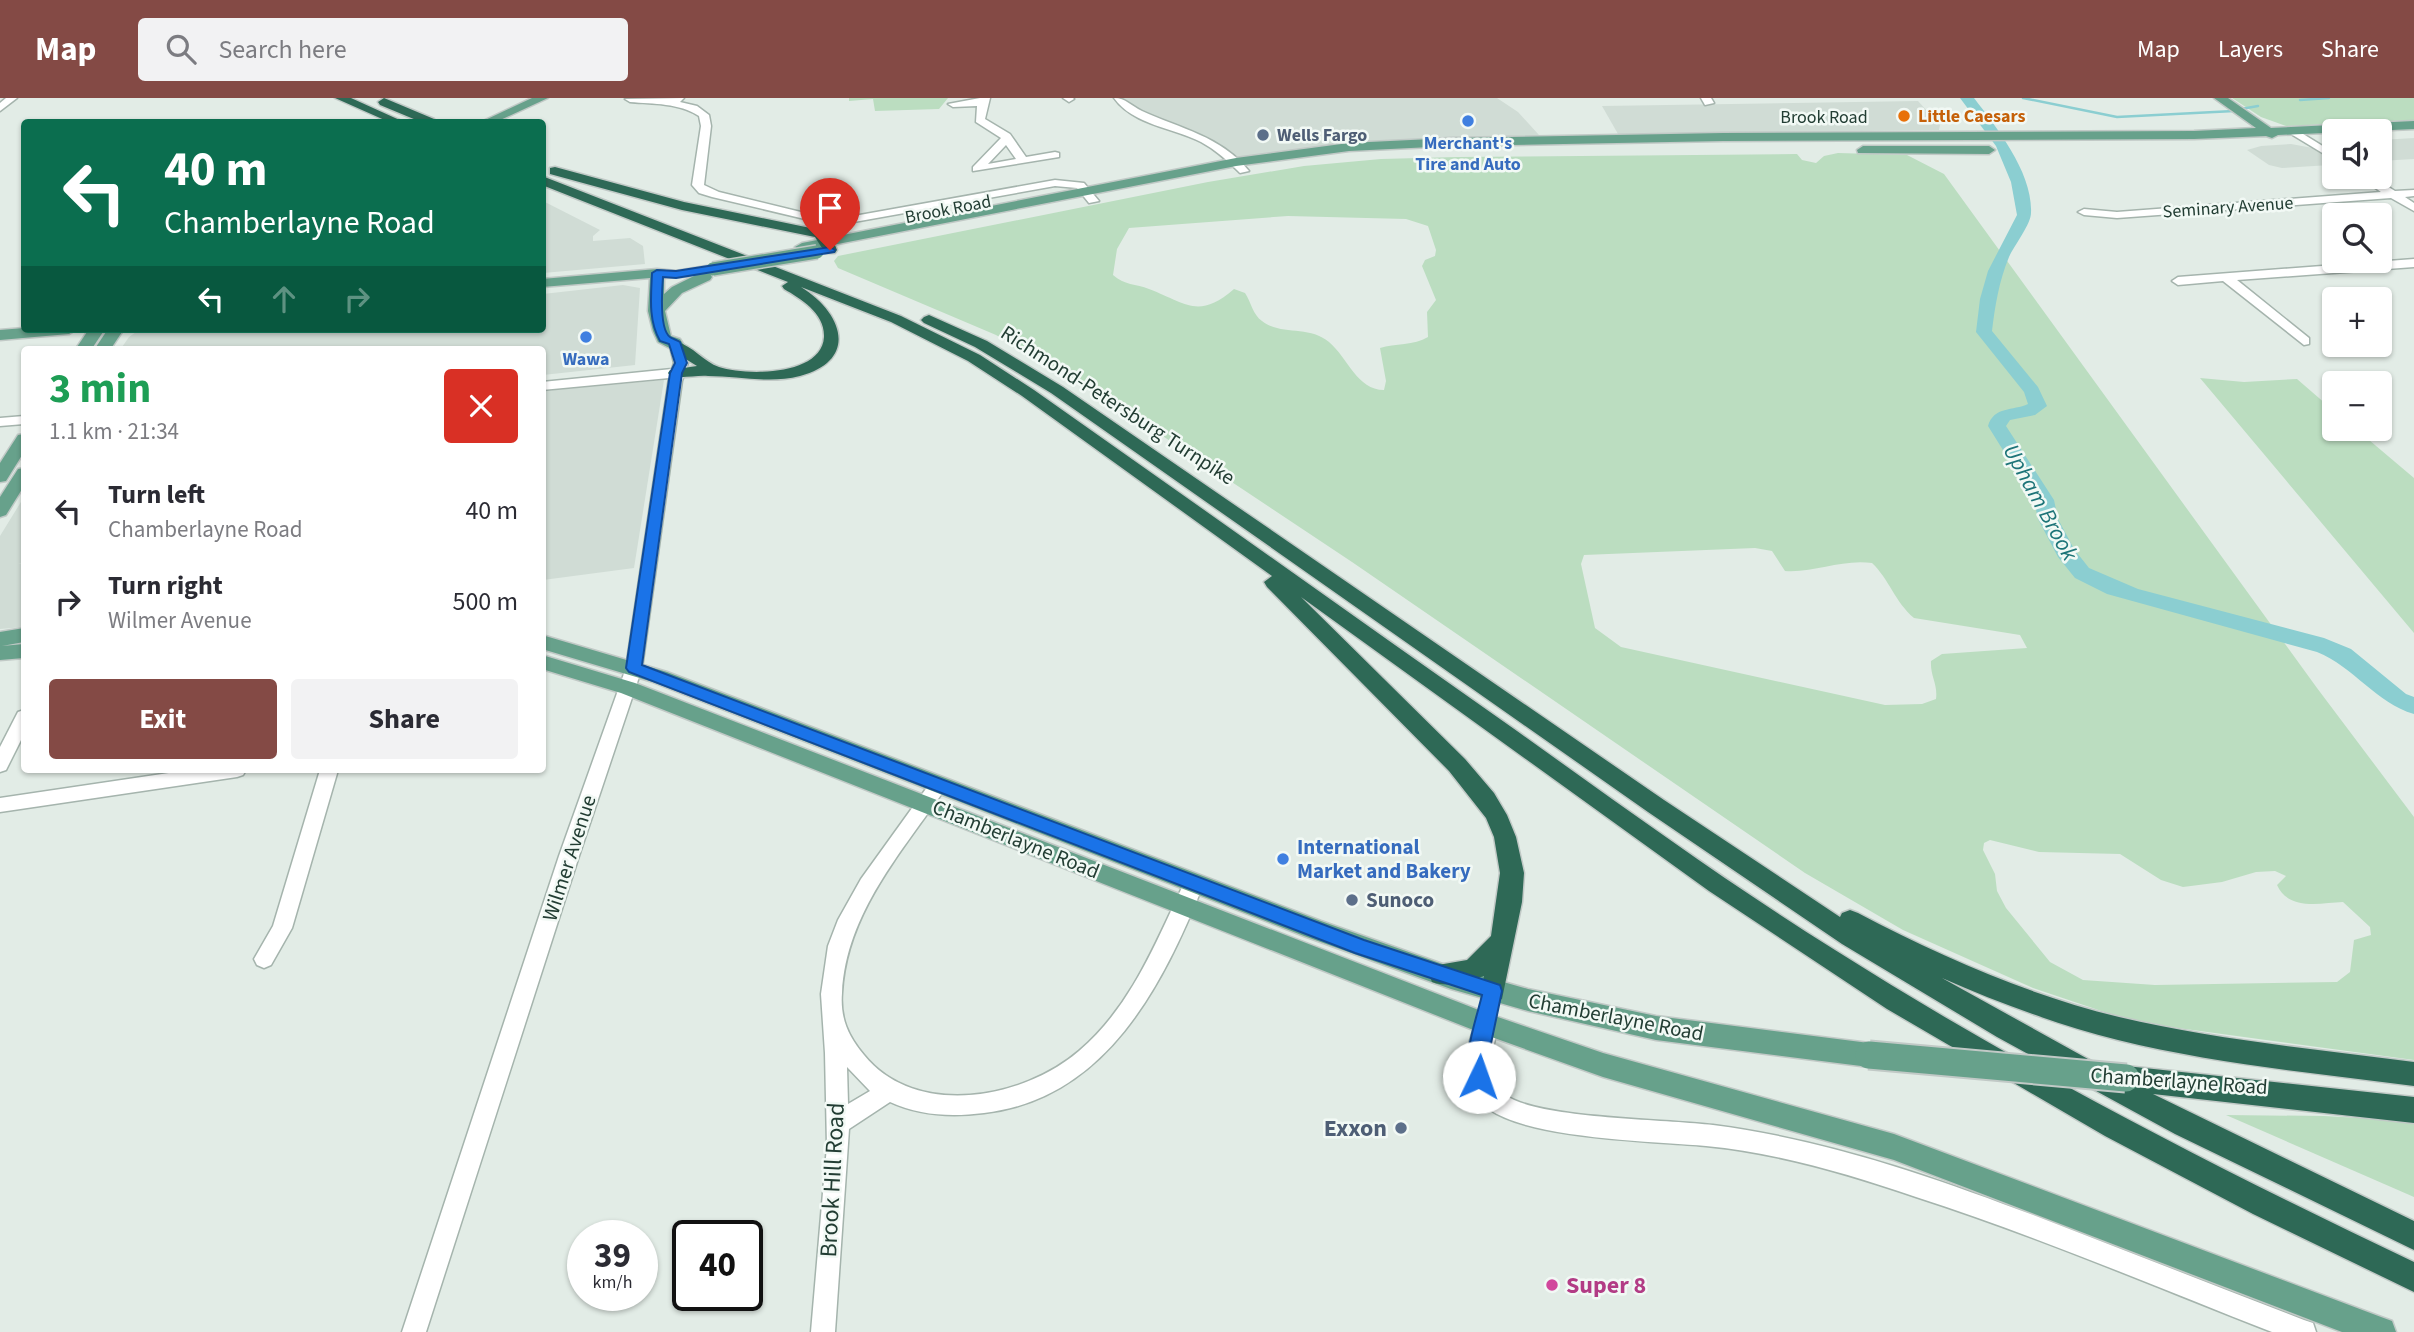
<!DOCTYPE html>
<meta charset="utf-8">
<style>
:root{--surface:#fff;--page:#f2f2f3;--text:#2b2b33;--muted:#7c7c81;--accent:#844a45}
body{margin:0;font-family:"Source Sans 3",sans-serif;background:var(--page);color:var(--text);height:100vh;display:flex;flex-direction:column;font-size:26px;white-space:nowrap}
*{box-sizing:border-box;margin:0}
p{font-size:23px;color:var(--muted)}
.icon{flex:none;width:38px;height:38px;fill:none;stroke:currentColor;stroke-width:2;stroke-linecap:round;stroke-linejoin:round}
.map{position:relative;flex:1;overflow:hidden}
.drawer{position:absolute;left:21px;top:248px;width:525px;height:427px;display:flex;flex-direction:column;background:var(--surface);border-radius:7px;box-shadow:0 2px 5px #0004}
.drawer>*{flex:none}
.guide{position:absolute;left:21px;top:21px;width:525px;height:214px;border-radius:7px;box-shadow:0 2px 5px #0004;background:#0b6e4f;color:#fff;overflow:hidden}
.tools{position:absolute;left:2322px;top:21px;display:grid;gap:14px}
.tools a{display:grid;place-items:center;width:70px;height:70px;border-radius:7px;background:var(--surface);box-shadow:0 2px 5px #0004;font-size:35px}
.speed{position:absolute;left:567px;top:1122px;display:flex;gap:14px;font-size:35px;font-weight:700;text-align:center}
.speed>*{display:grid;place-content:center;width:91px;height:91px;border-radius:50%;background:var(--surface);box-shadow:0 2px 5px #0004;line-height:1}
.speed small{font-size:18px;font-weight:400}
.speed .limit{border:4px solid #111;border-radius:10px;background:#fff;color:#111}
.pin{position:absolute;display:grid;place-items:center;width:60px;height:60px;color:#fff;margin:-72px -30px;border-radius:50% 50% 50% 0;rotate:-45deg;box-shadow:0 0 7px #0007}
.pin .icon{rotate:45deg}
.me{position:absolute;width:77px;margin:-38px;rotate:3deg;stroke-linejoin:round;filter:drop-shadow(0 0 5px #0008)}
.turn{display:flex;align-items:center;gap:24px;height:147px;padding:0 28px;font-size:32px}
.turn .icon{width:91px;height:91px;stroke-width:2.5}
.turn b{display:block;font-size:49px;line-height:60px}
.lanes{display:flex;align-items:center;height:66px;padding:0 28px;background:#0003;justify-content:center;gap:35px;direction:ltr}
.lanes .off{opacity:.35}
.round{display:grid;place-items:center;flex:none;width:74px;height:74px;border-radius:7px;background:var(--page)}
.headline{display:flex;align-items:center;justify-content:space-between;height:119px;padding:0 28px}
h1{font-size:42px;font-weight:700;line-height:52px;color:#1e9e55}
.cta{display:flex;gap:14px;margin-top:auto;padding:14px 28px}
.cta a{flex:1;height:80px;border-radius:7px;background:var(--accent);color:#fff;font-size:28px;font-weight:700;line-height:80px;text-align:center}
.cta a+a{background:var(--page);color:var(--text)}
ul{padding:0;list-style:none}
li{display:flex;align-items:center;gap:21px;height:91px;padding:0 28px}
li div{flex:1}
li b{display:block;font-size:26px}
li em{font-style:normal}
header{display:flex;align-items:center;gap:42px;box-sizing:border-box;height:98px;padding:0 35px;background:var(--accent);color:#fff}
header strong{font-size:33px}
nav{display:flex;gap:38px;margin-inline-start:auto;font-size:24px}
.search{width:490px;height:63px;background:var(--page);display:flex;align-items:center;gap:18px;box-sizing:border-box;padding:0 24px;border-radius:7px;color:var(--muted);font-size:26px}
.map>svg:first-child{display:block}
.built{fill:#d0dcd5}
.green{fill:#bbddc0;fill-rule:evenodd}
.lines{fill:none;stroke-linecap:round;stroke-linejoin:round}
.stream{stroke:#8bced1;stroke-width:2.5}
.river{fill:#8bced1;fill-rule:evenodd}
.minor-casing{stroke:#a5b4ad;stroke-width:3}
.major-casing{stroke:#c1c9c6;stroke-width:3}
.highway-casing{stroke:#c1c9c6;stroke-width:3}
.minor{fill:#fff;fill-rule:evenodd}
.major{fill:#67a18b;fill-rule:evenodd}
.highway{fill:#2e6956;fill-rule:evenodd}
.major-bridge-far1-casing{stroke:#c1c9c6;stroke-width:16;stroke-linecap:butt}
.major-bridge-casing{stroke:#c1c9c6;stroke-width:31;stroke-linecap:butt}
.major-bridge-far1{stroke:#67a18b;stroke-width:13}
.major-bridge{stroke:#67a18b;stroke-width:27}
.route{fill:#1a73e8;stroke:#114b97;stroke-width:2}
.food-dot{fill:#e8710a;stroke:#f2f9f5;stroke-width:2.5}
.shop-dot{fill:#3f7fe0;stroke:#f2f9f5;stroke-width:2.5}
.service-dot{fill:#5c6f8a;stroke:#f2f9f5;stroke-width:2.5}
.hotel-dot{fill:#d1479c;stroke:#f2f9f5;stroke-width:2.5}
.labels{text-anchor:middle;stroke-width:5;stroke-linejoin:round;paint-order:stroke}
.far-food-label{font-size:18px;font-weight:bold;fill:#c56008;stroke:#f2f9f5;text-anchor:start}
.far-street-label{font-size:18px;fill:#223d33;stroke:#f2f9f5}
.far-service-label{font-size:18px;font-weight:bold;fill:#4e5e75;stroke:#f2f9f5;text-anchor:start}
.far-shop-label{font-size:18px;font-weight:bold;fill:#366cbe;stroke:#f2f9f5}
.street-label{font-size:21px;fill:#223d33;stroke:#f2f9f5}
.shop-label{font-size:21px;font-weight:bold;fill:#366cbe;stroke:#f2f9f5;text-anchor:start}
.service-label{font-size:21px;font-weight:bold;fill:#4e5e75;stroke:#f2f9f5;text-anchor:start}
.water-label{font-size:23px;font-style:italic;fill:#1d7478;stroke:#f2f9f5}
.near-service-label{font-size:24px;font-weight:bold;fill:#4e5e75;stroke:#f2f9f5;text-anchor:end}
.near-street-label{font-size:24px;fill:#223d33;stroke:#f2f9f5}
.near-hotel-label{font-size:24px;font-weight:bold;fill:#b23c85;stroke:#f2f9f5;text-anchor:start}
</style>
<header>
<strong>Map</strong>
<div class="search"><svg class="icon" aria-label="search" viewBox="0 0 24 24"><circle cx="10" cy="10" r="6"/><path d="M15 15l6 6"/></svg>Search here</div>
<nav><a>Map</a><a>Layers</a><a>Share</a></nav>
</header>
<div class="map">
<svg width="2414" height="1234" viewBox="0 0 2414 1234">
<rect width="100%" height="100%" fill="#e2ece6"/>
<g class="built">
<path d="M1119,0H1497L1518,14L1539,37L1537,43L1426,44L1234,63L1219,48L1143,18Z"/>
<path d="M1918,3L1940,27L1939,32L1618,36L1602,8Z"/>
<path d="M2414,40V61L2380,63V42Z"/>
<path d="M2291,46L2313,50L2332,63L2330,67L2282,70L2269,67L2247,52L2261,48Z"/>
<path d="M543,103L600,132L593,138V143L630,140L643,148L645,166L543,175Z"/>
<path d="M623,187L640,190L635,267L543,277L542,252H120L129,239L136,234L161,231H542L543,196Z"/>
<path d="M664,282L634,470L543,482V293Z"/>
<path d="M24,399V465L18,466H24V529L0,531V438Z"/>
</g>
<g class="green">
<path d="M849,0H948L939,11L875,13L873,1L849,3Z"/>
<path d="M2232,0H2414V22L2286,28L2261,19Z"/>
<path d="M1838,55L1907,57L1944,76L2317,590L2414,719V962L2134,924L2033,890L1903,832L1805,775L1352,464L1092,291L996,237L838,170L834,163L838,158L1208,84L1304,68L1381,61L1457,59L1797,56L1802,62L1816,65L1824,58ZM1288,118L1406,121L1428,128L1436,152L1435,158L1425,162L1422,168L1436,202L1427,214L1428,239C1414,248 1395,245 1380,250L1386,283L1384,292C1357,292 1348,260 1329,244C1309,227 1281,238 1262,223C1253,217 1251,204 1245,195L1234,191C1198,222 1186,205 1149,191C1136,186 1124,187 1113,177L1117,151L1129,130ZM1755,450L1772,453L1785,473C1815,475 1841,461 1872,465C1889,481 1895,504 1914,520L2020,537L2027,550L1942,556L1931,563C1930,578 1938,586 1936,601L1922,606L1885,607L1621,549L1595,530L1581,466L1584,457ZM1990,742L2039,754L2120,756L2161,782L2183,789L2222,784L2256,774L2275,773L2286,778L2277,787C2289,813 2320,805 2343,804L2370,829L2371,837L2354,842L2350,874L2337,884L2155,887L2083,882L2050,864L2006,810L1997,793L1995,776L1983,752L1984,745Z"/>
<path d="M2200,280L2244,284L2297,281L2334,313V331H2356L2414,380V535Z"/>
<path d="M2226,1017L2324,1018L2414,1023V1099Z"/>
</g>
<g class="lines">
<g class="stream">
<path d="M2023,0L2117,19L2234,13"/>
<path d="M2300,2L2329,0"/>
<path d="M2241,11L2258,8"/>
</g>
<path class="river" d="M1960,0H1974C1997,30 2033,75 2031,115C2031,126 2014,148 2009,159C1999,183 1995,208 1992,233L2038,289L2047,308L2035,317L2010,322L2006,328L2054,402L2058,421L2074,451L2089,470L2138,491L2324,540L2351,551L2406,596L2414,599V616C2376,605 2354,569 2317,554L2107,496L2075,480L2058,459L2038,421L2034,402L1988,328C1994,308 2013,313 2028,306L2024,294L1976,234L1980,201L1988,173L2017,117L2011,84L1996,48Z"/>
<defs>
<g id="minor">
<path d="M6,0H17L0,13V5Z"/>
<path d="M684,0L680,4L697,8L709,17L711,28L704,87L719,94L809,116L854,118L1055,82L1084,85L1099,103L1089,105L1077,90L1055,88L854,124L809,122L712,99L699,95L692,87L701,28L699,18C679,5 654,6 630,4L625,1Z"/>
<path d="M980,0H990L985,21L1010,36L1026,59L1055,54L1059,55V59L973,73V69L1001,40L976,24L977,8L953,9L948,6ZM1006,47L1016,61L988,66Z"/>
<path d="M1063,0H1073L1074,1L1069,4Z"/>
<path d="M1114,0C1126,0 1131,8 1142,13C1181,31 1221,38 1249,73L1240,75C1228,63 1216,52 1201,44C1174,30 1133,27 1114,0Z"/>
<path d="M1701,0H1711L1714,5L1705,7Z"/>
<path d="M2295,31L2334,55V62L2291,36V32Z"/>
<path d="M2360,79H2372L2395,93L2414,92V98L2405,99L2414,105V113L2391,100L2117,120L2084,117L2078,114L2084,111L2117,114L2381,94Z"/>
<path d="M2414,161V169L2237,182L2309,240V246L2304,247L2223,183L2178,187L2172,183L2178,179Z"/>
<path d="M677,245L684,249L688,265L682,283L642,570L579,758L426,1234H402L559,758L626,570L669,280L542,292V284L672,271L674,265L670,249Z"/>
<path d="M24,318V326L0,328V320Z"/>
<path d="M24,612V636L6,672L0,674V649L18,614Z"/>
<path d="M189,672H246L243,677L237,679L0,714V700Z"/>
<path d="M320,672H338L292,830L271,867L264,870L257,867L254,861L273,828Z"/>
<path d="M939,679L945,681L948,686L945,691C902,754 846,815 842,895C840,920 848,938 864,957C916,1021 1023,1001 1079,953C1133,907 1157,841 1187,779L1194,777L1201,779L1204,785C1163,887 1106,1001 984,1015C952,1019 920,1018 890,1004L849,1031L835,1234H811L827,1048L825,955L821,896L828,848L838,822L861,781L933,681ZM847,969L870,993L848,1006Z"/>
<path d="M1486,916L1494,919C1505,944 1471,973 1505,997C1539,1021 1665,1021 1713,1027C1837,1043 1956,1087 2072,1132C2149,1162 2227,1192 2304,1222L2313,1225L2316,1234H2272C2154,1188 2037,1138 1916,1099C1848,1076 1778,1055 1706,1048C1653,1043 1530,1041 1489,1011C1460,990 1465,948 1478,919Z"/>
</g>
<g id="major">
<path d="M532,0H548L496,24H481Z"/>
<path d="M2214,0H2228L2271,30L2414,23V31L2278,37L2272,40L2266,38L2194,41L1723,43L1452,48L1349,53L1236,68L802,153L795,149L802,145L1236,60L1349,45L1452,40L1723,35L2194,33L2256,30Z"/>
<path d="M1863,48H1989L1995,52L1989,56L1858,55L1857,52Z"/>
<path d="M713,167L720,171L710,176L712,179L710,182L682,195L665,213L671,238L680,241L685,249L677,254L658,244L653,233L648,213L650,180L542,189V181L657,171L676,173ZM694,178L672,189L664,196V180Z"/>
<path d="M24,230V231H77L69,236L0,242V232Z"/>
<path d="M89,231H105L91,252H75Z"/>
<path d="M108,231H124L110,252H94Z"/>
<path d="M24,336V354L6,383L0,384V365L18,337Z"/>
<path d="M24,370V388L6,417L0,419V399L18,371Z"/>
<path d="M24,530V544L2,548L24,546V560L0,562V534Z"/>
<path d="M542,537L667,574L1321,823L1451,869L1528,891L1656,918L1869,945L1878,949L1882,957L1878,965L1869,969L1656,942L1528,913L1451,891L1304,838L653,584L542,551Z"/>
<path d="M542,557L635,585L1489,916L1603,955L1894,1036L2381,1219L2392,1223L2396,1234H2342L1894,1062L1603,979L1486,937L621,595L542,571Z"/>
</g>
<g id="highway">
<path d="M335,0H351L404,24H389Z"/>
<path d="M384,0L434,21L436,24H421L380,7L378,4Z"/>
<path d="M555,69L684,104L825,133L832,140L837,152L835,155H825L815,139L682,112L550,76V70Z"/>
<path d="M542,78L901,218L980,257L1034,292C1195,405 1356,520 1517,633C1622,708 1726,784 1835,852C2021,970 2216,1070 2414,1164V1194L2253,1116L2105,1038L1887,911L1709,793L1301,499L1465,661L1494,695L1507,717L1516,739L1524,775L1522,804L1502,901L1493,904L1484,901L1481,893L1484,878C1467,884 1449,890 1432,884L1429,876L1432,868L1467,862L1491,838L1500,775L1494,739L1486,720L1449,673L1267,489L1264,484L1272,478L1022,298L968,263L891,224L801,189C843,215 859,262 800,278C769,286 739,278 708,278C696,277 682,281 670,278L668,275L670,272L697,268L671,252L669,249L677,244C693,248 704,264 719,269C746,278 822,278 824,239C825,215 801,201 784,191L782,188L788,184L542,87Z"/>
<path d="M929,217L987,243L1063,289L1664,702L1840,819L1842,815L1850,812L1858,815C1942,859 2028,897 2119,919C2216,942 2316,951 2414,964V988C2316,975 2215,966 2118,942C2058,927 1999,905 1942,880L2115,976L2117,971L2126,968L2414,999V1025L2153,996L2414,1123V1152L2175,1036L1997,939L1842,846L1648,714L1051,295L975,249L924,225L921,222L924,219Z"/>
</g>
</defs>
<use href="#minor" class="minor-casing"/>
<use href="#major" class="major-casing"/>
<use href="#highway" class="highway-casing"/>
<use href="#minor" class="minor"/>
<use href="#major" class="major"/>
<use href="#highway" class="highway"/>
<defs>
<path id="major-bridge-far1" d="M713,171L817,154"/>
<path id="major-bridge" d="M1869,957L2126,980"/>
</defs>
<use href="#major-bridge-far1" class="major-bridge-far1-casing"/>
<use href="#major-bridge" class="major-bridge-casing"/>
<use href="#major-bridge-far1" class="major-bridge-far1"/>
<use href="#major-bridge" class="major-bridge"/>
</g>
<path class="route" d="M830,149L835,152L834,154L676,180L663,179C662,192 659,231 670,239C673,241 677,242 680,244L687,265L682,275L642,567L1364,842L1500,887L1502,893L1489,955V979L1486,985L1479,988L1472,985C1461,960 1476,923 1482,897L1355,855L629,574L626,570L670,275L675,265L669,246L660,243C648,222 651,198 652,175L657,172L676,173Z"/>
<circle class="food-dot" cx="1904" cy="18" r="7"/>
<g class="shop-dot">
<circle cx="1468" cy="23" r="7"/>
<circle cx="586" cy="239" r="7"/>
<circle cx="1283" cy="761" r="7"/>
</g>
<g class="service-dot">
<circle cx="1263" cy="37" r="7"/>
<circle cx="1352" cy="802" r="7"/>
<circle cx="1401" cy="1030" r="7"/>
</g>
<circle class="hotel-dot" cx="1552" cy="1187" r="7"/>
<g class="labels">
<g class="far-food-label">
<text x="1918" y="24">Little Caesars</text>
</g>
<g class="far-street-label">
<text x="1824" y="25">Brook Road</text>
<text transform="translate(2228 109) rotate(-4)" y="6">Seminary Avenue</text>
<text transform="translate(948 111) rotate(-11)" y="6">Brook Road</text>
</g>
<g class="far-service-label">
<text x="1277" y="43">Wells Fargo</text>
</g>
<g class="far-shop-label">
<text x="1468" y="51">Merchant's<tspan x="1468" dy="21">Tire and Auto</tspan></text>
<text x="586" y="267">Wawa</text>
</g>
<g class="street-label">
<text transform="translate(1118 307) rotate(33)" y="7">Richmond-Petersburg Turnpike</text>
<text transform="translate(1016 741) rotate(22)" y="7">Chamberlayne Road</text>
<text transform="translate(569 760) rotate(-72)" y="7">Wilmer Avenue</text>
<text transform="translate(1616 919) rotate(11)" y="7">Chamberlayne Road</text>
<text transform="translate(2179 983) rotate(4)" y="7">Chamberlayne Road</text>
</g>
<g class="shop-label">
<text x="1297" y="756">International<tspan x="1297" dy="24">Market and Bakery</tspan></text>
</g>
<g class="service-label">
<text x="1366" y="809">Sunoco</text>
</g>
<g class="water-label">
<text transform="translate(2041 404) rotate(61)" y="8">Upham Brook</text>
</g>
<g class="near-service-label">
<text x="1387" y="1038">Exxon</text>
</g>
<g class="near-street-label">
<text transform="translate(832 1082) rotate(-87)" y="8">Brook Hill Road</text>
</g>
<g class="near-hotel-label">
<text x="1566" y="1195">Super 8</text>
</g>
</g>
</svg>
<div class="tools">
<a><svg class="icon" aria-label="sound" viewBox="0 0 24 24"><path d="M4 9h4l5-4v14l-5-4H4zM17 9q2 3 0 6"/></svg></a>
<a><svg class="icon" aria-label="search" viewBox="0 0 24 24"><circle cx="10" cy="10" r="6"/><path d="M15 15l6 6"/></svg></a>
<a>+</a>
<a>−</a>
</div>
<div class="speed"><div>39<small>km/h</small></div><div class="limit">40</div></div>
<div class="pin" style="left:830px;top:152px;background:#d93025"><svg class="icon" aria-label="arrive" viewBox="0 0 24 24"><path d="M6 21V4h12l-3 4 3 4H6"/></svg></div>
<svg class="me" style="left:1479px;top:979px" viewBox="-20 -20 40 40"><circle r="19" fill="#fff"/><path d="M0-13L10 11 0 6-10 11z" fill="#1a73e8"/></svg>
<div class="guide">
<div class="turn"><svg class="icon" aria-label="left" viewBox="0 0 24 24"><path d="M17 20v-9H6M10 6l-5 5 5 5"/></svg><div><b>40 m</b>Chamberlayne Road</div></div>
<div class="lanes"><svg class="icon" aria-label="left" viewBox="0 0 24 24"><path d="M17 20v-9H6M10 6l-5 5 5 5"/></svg><svg class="icon off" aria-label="ahead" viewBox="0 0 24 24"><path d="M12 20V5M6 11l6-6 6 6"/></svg><svg class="icon off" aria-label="right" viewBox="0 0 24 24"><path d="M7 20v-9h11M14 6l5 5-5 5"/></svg></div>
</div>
<section class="drawer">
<div class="headline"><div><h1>3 min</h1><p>1.1 km · 21:34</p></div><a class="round" style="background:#d93025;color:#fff"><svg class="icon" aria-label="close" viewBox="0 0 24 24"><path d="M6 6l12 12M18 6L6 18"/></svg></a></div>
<ul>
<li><svg class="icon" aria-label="left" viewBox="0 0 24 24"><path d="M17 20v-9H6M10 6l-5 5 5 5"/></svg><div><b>Turn left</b><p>Chamberlayne Road</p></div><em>40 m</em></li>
<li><svg class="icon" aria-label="right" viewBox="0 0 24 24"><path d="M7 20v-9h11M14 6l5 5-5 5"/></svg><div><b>Turn right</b><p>Wilmer Avenue</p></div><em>500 m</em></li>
</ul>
<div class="cta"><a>Exit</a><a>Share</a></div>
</section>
</div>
